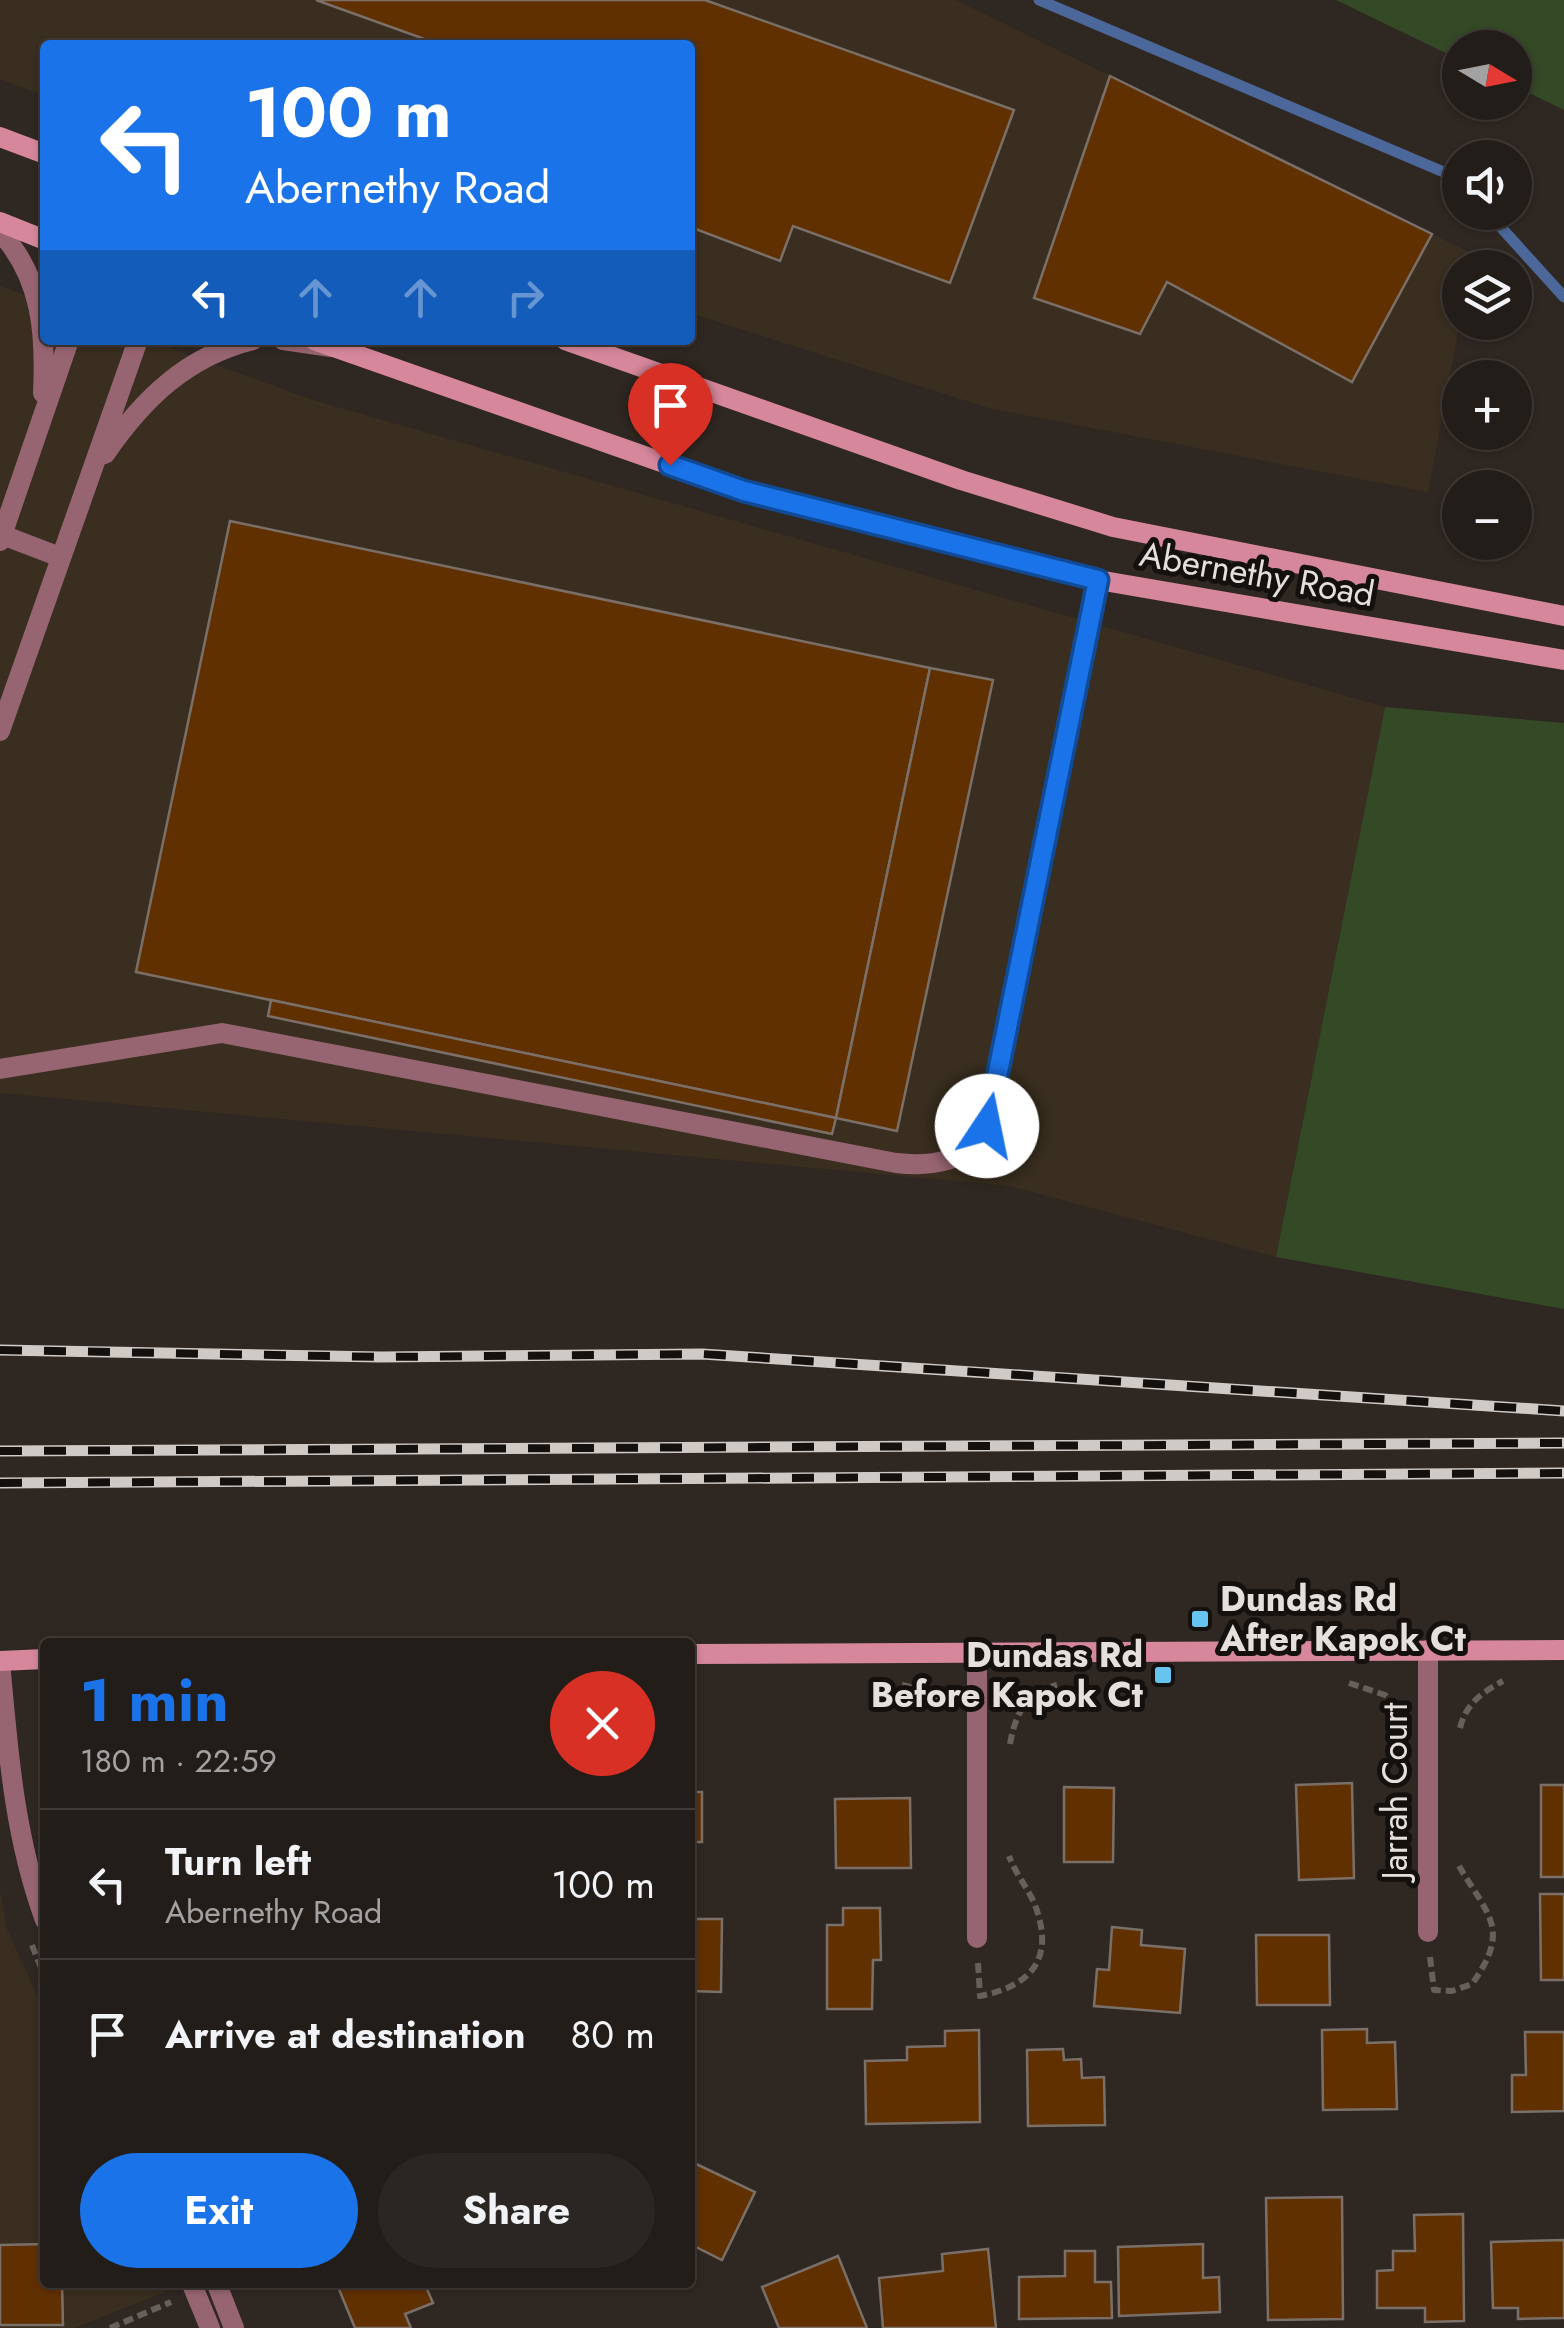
<!DOCTYPE html>
<meta charset="utf-8">
<style>
:root{--surface:#231d19;--page:#2b2622;--text:#f1f3f6;--muted:#a3a2a2;--line:#403b38;--accent:#1a73e8}
body{margin:0;font-family:Jost,sans-serif;background:var(--page);color:var(--text);height:100vh;display:flex;flex-direction:column;font-size:38px;white-space:nowrap}
*{box-sizing:border-box;margin:0}
p{font-size:32px;color:var(--muted)}
.icon{flex:none;width:55px;height:55px;fill:none;stroke:currentColor;stroke-width:2;stroke-linecap:round;stroke-linejoin:round}
.map{position:relative;flex:1;overflow:hidden}
.side{position:absolute;left:40px;top:1638px;width:655px;height:650px;display:flex;flex-direction:column;background:var(--surface);border-radius:10px;box-shadow:0 2px 8px #0004,0 0 0 2px var(--line)}
.side>*{flex:none}
.banner{position:absolute;left:40px;top:40px;width:655px;height:305px;border-radius:10px;box-shadow:0 2px 8px #0004,0 0 0 2px var(--line);background:#1a73e8;color:#fff;overflow:hidden}
.needle{width:65px;rotate:100deg}
.fabs{position:absolute;left:1442px;top:30px;display:grid;gap:20px}
.fabs a{display:grid;place-items:center;width:90px;height:90px;border-radius:50%;background:var(--surface);box-shadow:0 2px 8px #0004,0 0 0 2px var(--line);font-size:50px}
.pin{position:absolute;display:grid;place-items:center;width:85px;height:85px;color:#fff;margin:-102px -42px;border-radius:50% 50% 50% 0;rotate:-45deg;box-shadow:0 0 10px #0007}
.pin .icon{rotate:45deg}
.me{position:absolute;width:110px;margin:-55px;rotate:11deg;stroke-linejoin:round;filter:drop-shadow(0 0 8px #0008)}
.turn{display:flex;align-items:center;gap:35px;height:210px;padding:0 40px;font-size:45px}
.turn .icon{width:130px;height:130px;stroke-width:2.5}
.turn b{display:block;font-size:70px;line-height:85px}
.lanes{display:flex;align-items:center;height:95px;padding:0 40px;background:#0003;justify-content:center;gap:50px;direction:ltr}
.lanes .off{opacity:.35}
.round{display:grid;place-items:center;flex:none;width:105px;height:105px;border-radius:52px;background:var(--page)}
.head{display:flex;align-items:center;justify-content:space-between;height:170px;padding:0 40px}
h1{font-size:60px;font-weight:700;line-height:75px;color:var(--accent)}
.action{display:flex;gap:20px;margin-top:auto;padding:20px 40px}
.action a{flex:1;height:115px;border-radius:60px;background:var(--accent);color:#fff;font-size:40px;font-weight:700;line-height:115px;text-align:center}
.action a+a{background:var(--page);color:var(--text)}
ul{padding:0;list-style:none}
li{display:flex;align-items:center;gap:30px;height:150px;padding:0 40px;border-top:2px solid var(--line)}
li div{flex:1}
li b{display:block;font-size:38px}
li em{font-style:normal}
.map>svg:first-child{display:block}
.industrial{fill:#392e1f}
.green{fill:#344925}
.lines{fill:none;stroke-linecap:round;stroke-linejoin:round}
.stream{stroke:#4c689b;stroke-width:11}
.building{fill:#603000;stroke:#7a7069;stroke-width:2.5}
.path{stroke:#675f5a;stroke-width:6;stroke-dasharray:10 5;stroke-linecap:butt}
.service{stroke:#976571;stroke-width:20}
.minor{stroke:#976571;stroke-width:20}
.tertiary{stroke:#976571;stroke-width:20}
.secondary{stroke:#d6879b;stroke-width:20}
.rail-casing{stroke:#d0cac6;stroke-width:11}
.rail{stroke:#14100e;stroke-width:8;stroke-dasharray:22;stroke-linecap:butt}
.route-casing{stroke:#114b97;stroke-width:25}
.route{stroke:#1a73e8;stroke-width:18}
.poi-dot{fill:#67c4f0;stroke:#14100e;stroke-width:4}
.labels{text-anchor:middle;stroke-width:10;stroke-linejoin:round;paint-order:stroke}
.street-label{font-size:35px;fill:#e6e0dc;stroke:#14100e}
.poi-label{font-size:35px;font-weight:bold;fill:#e6e0dc;stroke:#14100e;text-anchor:start}
</style>
<div class="map">
<svg width="1564" height="2328" viewBox="0 0 1564 2328">
<rect width="100%" height="100%" fill="#2f2721"/>
<g class="industrial">
<path d="M0,0H956L1473,254L1471,267L1460,268V323L1428,492L992,409L690,313V45H45V96L0,79Z"/>
<path d="M0,286L45,302V340H148L313,400L1385,707L1276,1257L1009,1186L0,1093Z"/>
<path d="M0,1890L7,1929L45,2013V2282L161,2283L165,2292L75,2328H0Z"/>
</g>
<g class="green">
<path d="M1336,0H1564V110L1515,86V48H1460V60Z"/>
<path d="M1385,707L1564,723V1309L1276,1257Z"/>
</g>
<g class="lines">
<g class="stream">
<path d="M1039,0L1453,176L1460,183"/>
<path d="M1487,212L1564,297"/>
</g>
</g>
<g class="building">
<path d="M316,0H705L1014,110L950,283L793,226L780,261L690,227V45H441Z"/>
<path d="M1110,76L1432,234L1352,382L1167,282L1140,334L1034,298Z"/>
<path d="M230,521L930,668L836,1118L136,972Z"/>
<path d="M930,668L993,680L897,1131L836,1118Z"/>
<path d="M271,1000L836,1118L832,1134L268,1016Z"/>
<path d="M1352,1783L1354,1878L1299,1880L1296,1785Z"/>
<rect x="1541" y="1785" width="23" height="92"/>
<path d="M1064,1787L1114,1788L1113,1862H1064Z"/>
<rect x="690" y="1792" width="12" height="50"/>
<path d="M910,1798L911,1868H836L835,1799Z"/>
<path d="M1540,1894H1564V1980H1541Z"/>
<path d="M843,1908H880L881,1960H873L872,2009H827V1925H843Z"/>
<path d="M690,1919H722L721,1992L690,1991Z"/>
<path d="M1112,1927L1142,1930L1141,1945L1185,1949L1180,2013L1094,2006L1097,1969L1109,1970Z"/>
<path d="M1256,1935H1329L1330,2005H1257Z"/>
<path d="M1367,2029V2043L1395,2042L1397,2109L1323,2110L1322,2030Z"/>
<path d="M979,2030L980,2122L866,2124L865,2061L907,2060V2047L945,2046V2031Z"/>
<path d="M1525,2032H1564V2111L1512,2112V2075H1526Z"/>
<path d="M1063,2049L1064,2060L1081,2059L1082,2078L1104,2077L1105,2125L1028,2126L1027,2050Z"/>
<path d="M690,2161L755,2192L722,2260L690,2244Z"/>
<path d="M1342,2197L1343,2319L1268,2320L1266,2198Z"/>
<path d="M1463,2214L1464,2321L1425,2322V2308H1377V2271L1393,2270V2251H1415L1414,2215Z"/>
<path d="M1564,2240V2318L1518,2319V2308H1493L1491,2242Z"/>
<path d="M45,2244V2282H62L63,2325H0V2245Z"/>
<path d="M1203,2244V2278L1219,2277L1220,2312L1119,2316L1118,2247Z"/>
<path d="M988,2249L996,2328H883L879,2278L943,2271L942,2254Z"/>
<path d="M1065,2251H1095V2282H1111L1112,2318L1019,2319V2277L1065,2276Z"/>
<path d="M838,2256L867,2328H779L762,2287Z"/>
<path d="M336,2282H424L433,2303L405,2314L411,2328H355Z"/>
</g>
<g class="lines">
<g class="path">
<path d="M1349,1683L1385,1695L1399,1708"/>
<path d="M902,1685L925,1690L948,1707"/>
<path d="M1460,1728C1466,1704 1481,1693 1503,1681"/>
<path d="M1010,1744C1015,1715 1026,1692 1057,1685"/>
<path d="M32,1945L45,1978"/>
<path d="M1430,1957L1434,1990L1452,1991L1472,1984C1511,1929 1489,1917 1459,1866"/>
<path d="M978,1963L980,1996C1032,1986 1055,1958 1035,1905C1028,1888 1015,1873 1009,1856"/>
<path d="M110,2328L171,2302"/>
</g>
<g class="service">
<path d="M0,232C42,277 46,334 43,393"/>
<path d="M283,340L331,347"/>
<path d="M105,454C143,399 187,356 253,340"/>
<path d="M0,534L60,557"/>
<path d="M0,541L69,340"/>
<path d="M0,731L138,340"/>
<path d="M0,1069L222,1033L896,1163C931,1167 972,1162 987,1126L1098,580"/>
</g>
<g class="minor">
<path d="M977,1650V1938"/>
<path d="M1428,1650V1932"/>
</g>
<g class="tertiary">
<path d="M0,1661C8,1750 14,1836 45,1920"/>
<path d="M191,2282L210,2328"/>
<path d="M216,2282L234,2328"/>
</g>
<g class="secondary">
<path d="M0,137L45,154"/>
<path d="M0,222L45,240"/>
<path d="M314,340L744,491L1098,580L1564,660"/>
<path d="M565,340L961,480L1113,527L1564,616"/>
<path d="M690,1654L1564,1650"/>
<path d="M0,1661L45,1659"/>
</g>
<defs>
<g id="rail">
<path d="M0,1350L381,1357L702,1354L1564,1411"/>
<path d="M0,1451L1564,1443"/>
<path d="M0,1483L1564,1473"/>
</g>
</defs>
<use href="#rail" class="rail-casing"/>
<use href="#rail" class="rail"/>
</g>
<g class="lines">
<defs>
<path id="route" d="M670,465L744,491L1098,580L987,1126"/>
</defs>
<use href="#route" class="route-casing"/>
<use href="#route" class="route"/>
</g>
<g class="poi-dot">
<rect x="1190" y="1609" width="20" height="20" rx="5"/>
<rect x="1153" y="1665" width="20" height="20" rx="5"/>
</g>
<g class="labels">
<g class="street-label">
<text transform="translate(1257 574) rotate(10)" y="12">Abernethy Road</text>
<text transform="translate(1395 1791) rotate(-90)" y="12">Jarrah Court</text>
</g>
<g class="poi-label">
<text x="1220" y="1611">Dundas Rd<tspan x="1220" dy="40">After Kapok Ct</tspan></text>
<text x="1143" y="1667" text-anchor="end">Dundas Rd<tspan x="1143" dy="40">Before Kapok Ct</tspan></text>
</g>
</g>
</svg>
<div class="fabs">
<a><svg class="needle" viewBox="-14 -14 28 28"><path d="M0-13l5 13h-10z" fill="#e53935"/><path d="M0 13l5-13h-10z" fill="#a3a2a2"/></svg></a>
<a><svg class="icon" aria-label="sound" viewBox="0 0 24 24"><path d="M4 9h4l5-4v14l-5-4H4zM17 9q2 3 0 6"/></svg></a>
<a><svg class="icon" aria-label="layers" viewBox="0 0 24 24"><path d="M12 4l9 5-9 5-9-5zM3 14l9 5 9-5"/></svg></a>
<a>+</a>
<a>−</a>
</div>
<div class="pin" style="left:670px;top:465px;background:#d93025"><svg class="icon" aria-label="arrive" viewBox="0 0 24 24"><path d="M6 21V4h12l-3 4 3 4H6"/></svg></div>
<svg class="me" style="left:987px;top:1126px" viewBox="-20 -20 40 40"><circle r="19" fill="#fff"/><path d="M0-13L10 11 0 6-10 11z" fill="#1a73e8"/></svg>
<div class="banner">
<div class="turn"><svg class="icon" aria-label="left" viewBox="0 0 24 24"><path d="M17 20v-9H6M10 6l-5 5 5 5"/></svg><div><b>100 m</b>Abernethy Road</div></div>
<div class="lanes"><svg class="icon" aria-label="left" viewBox="0 0 24 24"><path d="M17 20v-9H6M10 6l-5 5 5 5"/></svg><svg class="icon off" aria-label="ahead" viewBox="0 0 24 24"><path d="M12 20V5M6 11l6-6 6 6"/></svg><svg class="icon off" aria-label="ahead" viewBox="0 0 24 24"><path d="M12 20V5M6 11l6-6 6 6"/></svg><svg class="icon off" aria-label="right" viewBox="0 0 24 24"><path d="M7 20v-9h11M14 6l5 5-5 5"/></svg></div>
</div>
<section class="side">
<div class="head"><div><h1>1 min</h1><p>180 m · 22:59</p></div><a class="round" style="background:#d93025;color:#fff"><svg class="icon" aria-label="close" viewBox="0 0 24 24"><path d="M6 6l12 12M18 6L6 18"/></svg></a></div>
<ul>
<li><svg class="icon" aria-label="left" viewBox="0 0 24 24"><path d="M17 20v-9H6M10 6l-5 5 5 5"/></svg><div><b>Turn left</b><p>Abernethy Road</p></div><em>100 m</em></li>
<li><svg class="icon" aria-label="arrive" viewBox="0 0 24 24"><path d="M6 21V4h12l-3 4 3 4H6"/></svg><div><b>Arrive at destination</b></div><em>80 m</em></li>
</ul>
<div class="action"><a>Exit</a><a>Share</a></div>
</section>
</div>
